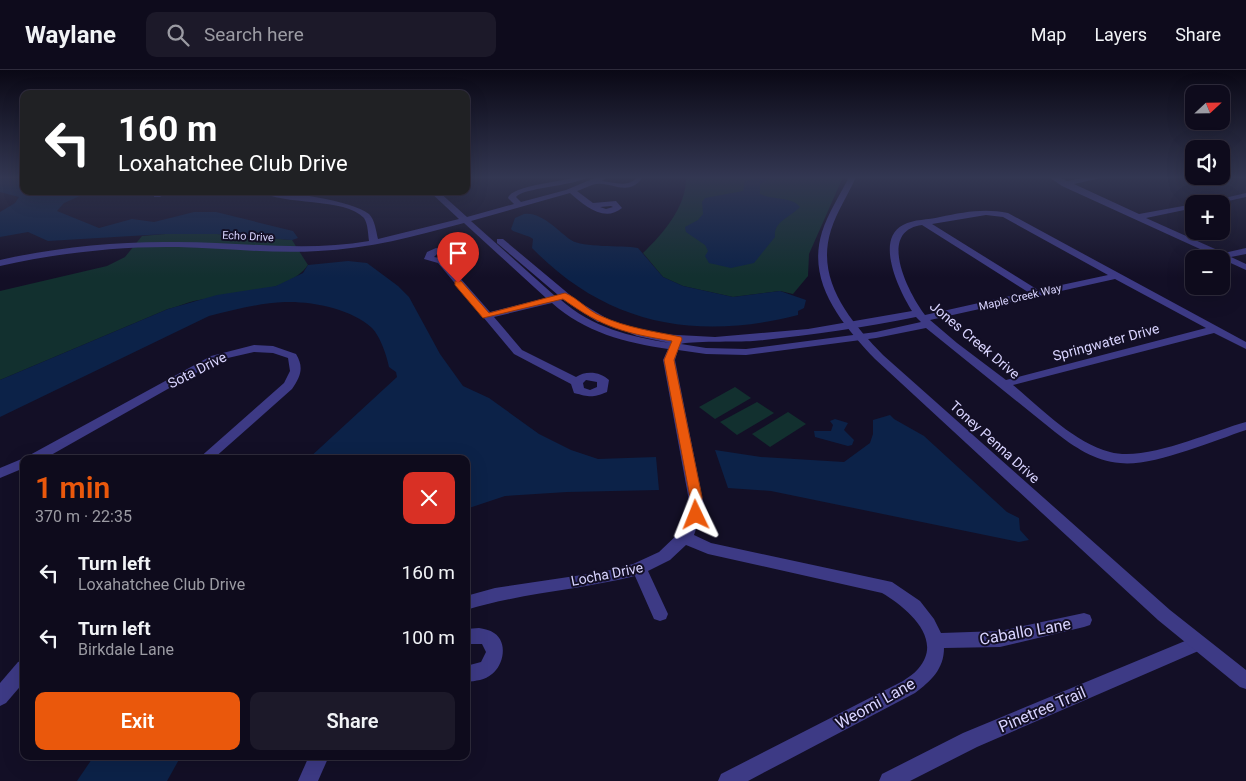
<!DOCTYPE html>
<meta charset="utf-8">
<style>
:root{--surface:#0e0b1c;--page:#1c1929;--text:#f1f3f6;--muted:#9b9ba3;--line:#2e2b3b;--accent:#ea580c}
body{margin:0;font-family:Roboto,sans-serif;background:var(--page);color:var(--text);height:100vh;display:flex;flex-direction:column;font-size:19px;white-space:nowrap}
*{box-sizing:border-box;margin:0}
p{font-size:16px;color:var(--muted)}
.icon{flex:none;width:28px;height:28px;fill:none;stroke:currentColor;stroke-width:2;stroke-linecap:round;stroke-linejoin:round}
.map{position:relative;flex:1;overflow:hidden}
.drawer{position:absolute;left:20px;top:385px;width:450px;height:305px;display:flex;flex-direction:column;background:var(--surface);border-radius:10px;box-shadow:0 5px 20px #0002,0 0 0 1px var(--line)}
.drawer>*{flex:none}
.banner{position:absolute;left:20px;top:20px;width:450px;height:105px;border-radius:10px;box-shadow:0 5px 20px #0002,0 0 0 1px var(--line);background:#202124;color:#fff;overflow:hidden}
.needle{width:32px;rotate:68deg}
.fabs{position:absolute;left:1185px;top:15px;display:grid;gap:10px}
.fabs a{display:grid;place-items:center;width:45px;height:45px;border-radius:10px;background:var(--surface);box-shadow:0 5px 20px #0002,0 0 0 1px var(--line);font-size:25px}
.pin{position:absolute;display:grid;place-items:center;width:42px;height:42px;color:#fff;margin:-51px -21px;border-radius:50% 50% 50% 0;rotate:-45deg;box-shadow:0 0 5px #0007}
.pin .icon{rotate:45deg}
.me{position:absolute;width:55px;margin:-28px;rotate:358deg;stroke-linejoin:round;filter:drop-shadow(0 0 4px #0008)}
.turn{display:flex;align-items:center;gap:18px;height:105px;padding:0 15px;font-size:22px}
.turn .icon{width:65px;height:65px;stroke-width:2.5}
.turn b{display:block;font-size:35px;line-height:42px}
.round{display:grid;place-items:center;flex:none;width:52px;height:52px;border-radius:10px;background:var(--page)}
.head{display:flex;align-items:center;justify-content:space-between;height:85px;padding:0 15px}
h1{font-size:30px;font-weight:600;line-height:38px;color:var(--accent)}
.cta{display:flex;gap:10px;margin-top:auto;padding:10px 15px}
.cta a{flex:1;height:58px;border-radius:10px;background:var(--accent);color:#fff;font-size:20px;font-weight:600;line-height:58px;text-align:center}
.cta a+a{background:var(--page);color:var(--text)}
ul{padding:0;list-style:none}
li{display:flex;align-items:center;gap:15px;height:65px;padding:0 15px}
li div{flex:1}
li b{display:block;font-size:19px}
li em{font-style:normal}
header{display:flex;align-items:center;gap:30px;box-sizing:border-box;height:70px;padding:0 25px;background:var(--surface);border-bottom:1px solid var(--line)}
header strong{font-size:24px}
nav{display:flex;gap:28px;margin-inline-start:auto;font-size:18px}
.search{width:350px;height:45px;background:var(--page);display:flex;align-items:center;gap:12px;box-sizing:border-box;padding:0 18px;border-radius:10px;color:var(--muted);font-size:19px}
.map>svg:first-child{display:block}
.green{fill:#12302f}
.water{fill:#0c2248}
.lines{fill:none;stroke-linecap:round;stroke-linejoin:round}
.minor{fill:#3d3a85;fill-rule:evenodd}
.tertiary{fill:#3d3a85;fill-rule:evenodd}
.route{fill:#ea580c;stroke:#983908}
.labels{text-anchor:middle;stroke-width:4;stroke-linejoin:round;paint-order:stroke}
.far-street-label{font-size:11px;fill:#d9d4ff;stroke:#130f26}
.street-label{font-size:14px;fill:#d9d4ff;stroke:#130f26}
.near-street-label{font-size:16px;fill:#d9d4ff;stroke:#130f26}
</style>
<header>
<strong>Waylane</strong>
<div class="search"><svg class="icon" aria-label="search" viewBox="0 0 24 24"><circle cx="10" cy="10" r="6"/><path d="M15 15l6 6"/></svg>Search here</div>
<nav><a>Map</a><a>Layers</a><a>Share</a></nav>
</header>
<div class="map">
<svg width="1246" height="711" viewBox="0 0 1246 711">
<rect width="100%" height="100%" fill="#130f26"/>
<g class="green">
<path d="M686,107H843L809,184L808,206L793,224L780,221L733,227L683,216L663,207L643,183C663,164 687,136 686,107Z"/>
<path d="M165,164H217L292,170L308,195C287,225 228,223 194,231C186,233 177,237 168,239L0,310V221L107,196L125,187L142,166Z"/>
<path d="M735,317L751,328L715,349L699,337Z"/>
<path d="M757,332L774,343L737,365L720,352Z"/>
<path d="M788,342L806,354L770,377L752,364Z"/>
</g>
<g class="water">
<path d="M0,107H11L24,113V121H91L64,133L57,141L99,158L132,149L154,152L194,142H216L293,161L298,168L292,170L217,164H165L48,171L28,162L0,167V142L15,133L19,127L0,122Z"/>
<path d="M755,107H771L760,114V124C772,130 792,126 800,137C790,147 773,152 775,167L754,193L731,198L709,193L705,186L708,181L705,175L686,162L685,157L698,150L703,144L702,132L705,128L743,121L745,112Z"/>
<path d="M524,144C541,141 558,161 571,170C583,178 621,175 638,178L663,207L683,216L733,227L780,221L806,230L804,238L798,241V245C696,271 607,255 532,178L533,169L530,167L513,161L511,159L515,148Z"/>
<path d="M348,191L367,193L398,216L409,227L440,284L463,316L489,328L539,364L571,380L598,389L656,387L659,420L567,422L505,426L466,439V389H308L397,307L396,302L389,297C387,286 380,266 372,258C352,239 312,231 285,232C259,233 234,240 209,246L0,347V310L168,239L217,225L276,216L303,203L308,195Z"/>
<path d="M890,345L894,349L924,366L1007,442L1019,448L1020,460L1029,470L1019,472L771,421L728,418L715,380L761,387L844,392L870,373L873,364V350Z"/>
<path d="M835,349L848,353L844,360L854,370L852,375L848,376L815,367L814,361H831L833,355L830,351Z"/>
<path d="M94,686H181L167,711H77Z"/>
</g>
<g class="lines">
<g class="minor">
<path d="M576,107H588C573,116 522,118 516,127L521,132L566,120L597,107H607L602,111C610,112 620,115 628,113C635,111 636,107 643,107C628,128 612,111 596,114C590,115 583,119 577,121L593,133L616,131L622,138C604,153 584,135 570,123L471,151L555,226L558,225L497,173V169H503L576,230L606,248V252H598L562,229L561,230C591,257 631,267 670,273L637,266L618,258L623,255L659,264L715,267L808,259L912,241C900,222 874,170 903,155C914,149 928,150 940,147C963,142 985,138 1008,143L1246,272V279L1214,263L1013,315C1042,339 1073,372 1110,382C1146,392 1209,362 1246,352V360C1213,371 1152,397 1120,393C1095,391 1074,377 1055,362L926,258L876,268L746,285L706,284L678,280L675,290L704,436L694,465L711,473L892,512L920,531L934,549L941,563L1000,561L1084,543L1090,545L1092,550L1090,555L1084,557L1000,577L944,578C944,599 931,611 915,623L748,711H718L721,704L903,611C908,607 914,604 918,599C945,569 906,537 882,523L708,484L686,475L670,490L648,501L668,544L666,549L660,551L654,549L635,506C579,520 521,523 466,540V526L495,518L602,502L633,494L659,482L680,462L690,436L663,290L668,279C626,273 584,262 552,233L494,247L522,280L576,307C586,300 601,302 609,310L607,322C592,328 590,327 574,323L571,314L514,284L438,193L424,189L427,182L436,178L449,180L454,186L446,192L490,242L546,228L464,153C416,166 368,179 318,181C272,184 224,178 178,177C118,176 58,183 0,196V190C58,177 117,171 177,172C241,172 306,182 369,171C368,164 368,154 364,148C345,127 283,136 259,121C282,121 352,130 369,144C375,150 376,161 378,169L459,149L429,121H438L467,147L514,134L508,128C512,115 562,112 576,107ZM611,136L613,137L606,139L600,137ZM986,145L1003,147L1108,205L1038,220L932,154ZM922,155L1028,222L925,245C909,224 876,161 922,155ZM437,184L444,185L440,188L434,187ZM1115,209L1206,258L1006,310L957,273L930,250ZM916,247L921,252L876,262L746,279L706,278L681,274C687,271 739,272 753,271C807,266 862,258 916,247ZM586,310L597,312V317L590,320L584,318L583,313Z"/>
<path d="M1049,107H1059L1067,111L1088,107H1105L1074,114L1139,144L1194,134H1195L1194,138L1146,148L1224,183L1246,178V184L1231,187L1246,194V200L1062,116Z"/>
<path d="M160,121H171L160,127H154V123Z"/>
<path d="M1246,123V127L1215,134H1199Z"/>
<path d="M254,275L273,276L296,284C304,297 301,306 292,319L213,389H198L284,313L290,301L288,288L273,283L254,282L219,290L44,389H27L28,386L211,286Z"/>
<path d="M24,388V398L0,408V398Z"/>
<path d="M479,558C484,559 490,560 494,563C508,572 504,595 492,604C485,610 476,611 466,612V596L481,592L486,582L482,574H466V559Z"/>
<path d="M1197,566L1203,569L1206,574L1203,579L977,677L910,711H879L882,704L963,663Z"/>
<path d="M24,590V612L6,633L0,636V613L18,592Z"/>
<path d="M309,686H329L318,711H298Z"/>
</g>
<path class="tertiary" d="M849,107H856C848,125 837,141 831,160C815,210 850,251 883,285L1170,540L1246,600V619L1240,617L1158,550L875,289C843,255 806,213 822,162C828,143 840,125 849,107Z"/>
</g>
<linearGradient id="sky" x2="0" y2="1"><stop stop-color="#0a0815"/><stop offset="0.52" stop-color="#333752"/><stop offset="1" stop-color="#333752" stop-opacity="0"/></linearGradient>
<rect width="1246" height="207" fill="url(#sky)"/>
<path class="route" d="M455,211H461L489,243L565,223C578,228 588,241 601,246C627,258 653,261 681,267L682,269L674,290L702,427L700,448L696,450L689,445L690,427L664,290L672,271C625,263 603,258 563,229L483,248L455,215Z"/>
<g class="labels">
<g class="far-street-label">
<text transform="translate(248 166) rotate(3)" y="4">Echo Drive</text>
<text transform="translate(1020 227) rotate(-13)" y="4">Maple Creek Way</text>
</g>
<g class="street-label">
<text transform="translate(975 270) rotate(40)" y="5">Jones Creek Drive</text>
<text transform="translate(1106 272) rotate(-15)" y="5">Springwater Drive</text>
<text transform="translate(197 300) rotate(-27)" y="5">Sota Drive</text>
<text transform="translate(995 372) rotate(42)" y="5">Toney Penna Drive</text>
<text transform="translate(607 504) rotate(-11)" y="5">Locha Drive</text>
</g>
<g class="near-street-label">
<text transform="translate(1025 561) rotate(-10)" y="6">Caballo Lane</text>
<text transform="translate(875 633) rotate(-29)" y="6">Weomi Lane</text>
<text transform="translate(1042 639) rotate(-23)" y="6">Pinetree Trail</text>
</g>
</g>
</svg>
<div class="fabs">
<a><svg class="needle" viewBox="-14 -14 28 28"><path d="M0-13l5 13h-10z" fill="#e53935"/><path d="M0 13l5-13h-10z" fill="#9b9ba3"/></svg></a>
<a><svg class="icon" aria-label="sound" viewBox="0 0 24 24"><path d="M4 9h4l5-4v14l-5-4H4zM17 9q2 3 0 6"/></svg></a>
<a>+</a>
<a>−</a>
</div>
<div class="pin" style="left:458px;top:213px;background:#d93025"><svg class="icon" aria-label="arrive" viewBox="0 0 24 24"><path d="M6 21V4h12l-3 4 3 4H6"/></svg></div>
<svg class="me" style="left:696px;top:445px" viewBox="-20 -20 40 40"><path d="M0-17L14 15 0 8-14 15z" fill="#ea580c" stroke="#fff" stroke-width="4"/></svg>
<div class="banner">
<div class="turn"><svg class="icon" aria-label="left" viewBox="0 0 24 24"><path d="M17 20v-9H6M10 6l-5 5 5 5"/></svg><div><b>160 m</b>Loxahatchee Club Drive</div></div>
</div>
<section class="drawer">
<div class="head"><div><h1>1 min</h1><p>370 m · 22:35</p></div><a class="round" style="background:#d93025;color:#fff"><svg class="icon" aria-label="close" viewBox="0 0 24 24"><path d="M6 6l12 12M18 6L6 18"/></svg></a></div>
<ul>
<li><svg class="icon" aria-label="left" viewBox="0 0 24 24"><path d="M17 20v-9H6M10 6l-5 5 5 5"/></svg><div><b>Turn left</b><p>Loxahatchee Club Drive</p></div><em>160 m</em></li>
<li><svg class="icon" aria-label="left" viewBox="0 0 24 24"><path d="M17 20v-9H6M10 6l-5 5 5 5"/></svg><div><b>Turn left</b><p>Birkdale Lane</p></div><em>100 m</em></li>
</ul>
<div class="cta"><a>Exit</a><a>Share</a></div>
</section>
</div>
